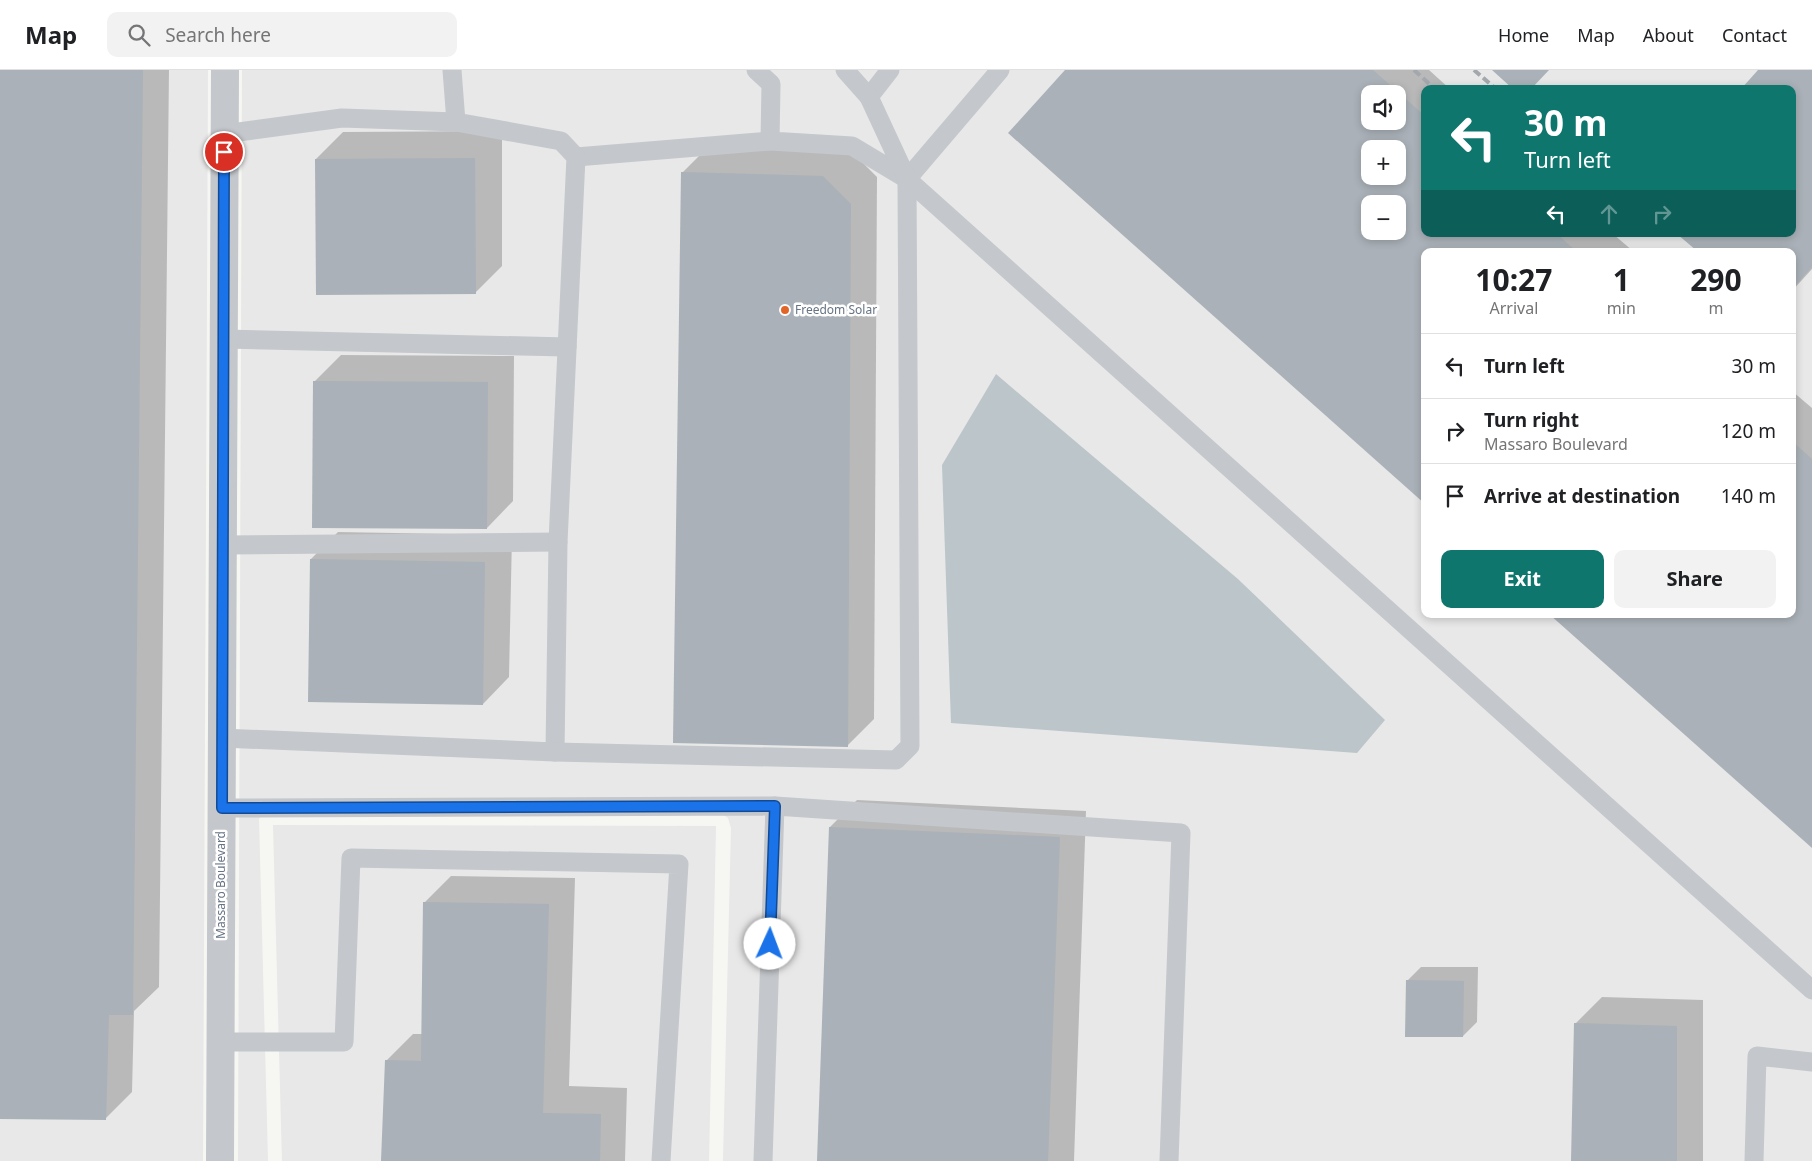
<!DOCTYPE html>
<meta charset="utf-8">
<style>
:root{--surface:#fff;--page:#f2f2f2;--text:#202124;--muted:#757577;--line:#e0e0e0;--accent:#0f766e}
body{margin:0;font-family:"Noto Sans",sans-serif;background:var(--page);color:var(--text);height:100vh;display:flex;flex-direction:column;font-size:19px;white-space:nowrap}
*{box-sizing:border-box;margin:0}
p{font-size:16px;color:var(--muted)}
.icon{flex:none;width:28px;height:28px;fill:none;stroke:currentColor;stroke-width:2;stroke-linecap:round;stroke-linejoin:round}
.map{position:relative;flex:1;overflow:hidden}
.panel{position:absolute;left:1421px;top:178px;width:375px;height:370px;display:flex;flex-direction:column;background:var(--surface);border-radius:10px;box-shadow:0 2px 8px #0003}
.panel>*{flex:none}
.top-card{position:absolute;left:1421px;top:15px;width:375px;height:152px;border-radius:10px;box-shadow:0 2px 8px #0003;background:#0f766e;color:#fff;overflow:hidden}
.tools{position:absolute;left:1361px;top:15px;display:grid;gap:10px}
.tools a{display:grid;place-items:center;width:45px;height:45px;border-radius:10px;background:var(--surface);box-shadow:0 2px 8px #0003;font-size:25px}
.pin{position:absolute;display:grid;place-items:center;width:42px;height:42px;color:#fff;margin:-21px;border:2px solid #fff;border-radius:50%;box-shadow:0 1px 5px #0007}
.me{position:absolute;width:55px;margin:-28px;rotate:2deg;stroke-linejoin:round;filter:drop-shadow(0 0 4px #0008)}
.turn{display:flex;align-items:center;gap:18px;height:105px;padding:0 20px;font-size:22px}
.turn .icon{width:65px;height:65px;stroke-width:2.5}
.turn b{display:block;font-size:35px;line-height:42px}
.lanes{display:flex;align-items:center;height:48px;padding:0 20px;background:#0003;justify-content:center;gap:25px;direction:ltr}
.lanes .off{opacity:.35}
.eta{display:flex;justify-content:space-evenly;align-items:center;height:85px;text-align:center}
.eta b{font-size:30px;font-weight:700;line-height:35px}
.primary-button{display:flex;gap:10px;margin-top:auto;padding:10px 20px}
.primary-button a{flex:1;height:58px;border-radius:10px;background:var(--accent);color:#fff;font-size:20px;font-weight:700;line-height:58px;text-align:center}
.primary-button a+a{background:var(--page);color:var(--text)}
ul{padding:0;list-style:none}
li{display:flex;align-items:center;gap:15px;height:65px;padding:0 20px;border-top:1px solid var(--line)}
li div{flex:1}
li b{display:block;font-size:19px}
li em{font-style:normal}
header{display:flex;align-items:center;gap:30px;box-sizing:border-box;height:70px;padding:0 25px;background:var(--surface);border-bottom:1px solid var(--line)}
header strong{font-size:24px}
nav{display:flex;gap:28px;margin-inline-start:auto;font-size:18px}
.search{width:350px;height:45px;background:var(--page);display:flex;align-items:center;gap:12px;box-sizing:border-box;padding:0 18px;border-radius:10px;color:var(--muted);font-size:19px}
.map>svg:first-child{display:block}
.built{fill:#e7e8e7;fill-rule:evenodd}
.water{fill:#bcc5ca}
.shadow{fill:#0003;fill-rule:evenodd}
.building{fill:#aab1b8;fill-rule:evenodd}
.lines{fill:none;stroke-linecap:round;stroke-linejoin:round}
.lane{stroke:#c4c7cb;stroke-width:19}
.street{stroke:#c4c7cb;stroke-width:28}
.rail{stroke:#a3a8ae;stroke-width:4;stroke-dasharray:8 4;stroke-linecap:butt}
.route-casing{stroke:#114b97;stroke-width:12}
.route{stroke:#1a73e8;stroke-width:9}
.poi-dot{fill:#e26528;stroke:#fff;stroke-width:2}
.labels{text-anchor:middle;stroke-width:5;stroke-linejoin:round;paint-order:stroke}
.poi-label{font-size:12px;fill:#667484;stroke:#fff;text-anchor:start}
.street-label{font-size:12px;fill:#667484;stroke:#fff}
</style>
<header>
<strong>Map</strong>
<div class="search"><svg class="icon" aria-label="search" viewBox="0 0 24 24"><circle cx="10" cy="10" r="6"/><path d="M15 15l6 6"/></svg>Search here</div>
<nav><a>Home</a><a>Map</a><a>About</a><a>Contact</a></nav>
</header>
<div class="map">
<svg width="1812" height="1091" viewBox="0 0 1812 1091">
<rect width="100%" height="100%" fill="#f6f7f3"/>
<g class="built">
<path d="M0,0H208L203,1091H0Z"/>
<path d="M242,0H1812V1091H723L731,758L728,748L719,742H264L259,749L268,1091H238ZM1425,19H1792V164H1425ZM1370,24H1398V51H1370ZM1370,79H1398V106H1370ZM1370,134H1398V161H1370ZM1425,181H1792V544H1425ZM996,304L1238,509L1384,650Z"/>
<path d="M273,755L716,756L709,1091H282Z"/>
</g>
<path class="water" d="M996,304L1238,509L1385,650L1357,683L951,653L942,395Z"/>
<g class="shadow">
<path d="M0,0H169L159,917L134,941L132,1022L105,1049L0,1047Z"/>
<path d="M1066,0H1429L1450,19H1425V164H1613L1633,181H1425V432ZM1370,24H1398V51H1370ZM1370,79H1398V106H1370ZM1370,134H1398V161H1370Z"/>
<path d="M1759,0H1812V199L1792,221V181H1699L1679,164H1792V19Z"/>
<path d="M502,61V196L475,223L316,89L343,62Z"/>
<path d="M709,76L850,80L877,107L874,649L847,676L682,103Z"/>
<path d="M341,285L514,286L513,431L487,458L315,311Z"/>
<path d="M1792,321L1812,338V776L1551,544H1792Z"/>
<path d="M338,462L512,465L509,607L483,634L311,489Z"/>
<path d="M857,730L1086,741L1074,1091H819L830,757Z"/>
<path d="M451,806L575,808L569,1016L627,1018L625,1091H382L386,991L413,964H422L424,833Z"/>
<path d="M1421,897H1478L1477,952L1463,966L1407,911Z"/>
<path d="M1602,927L1703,930V1091H1573L1575,954Z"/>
</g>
<g class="building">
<path d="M0,0H143L133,945H109L106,1050L0,1049Z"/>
<path d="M1065,0H1373L1425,46V164H1557L1576,181H1425V434L1008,63ZM1370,24H1398V51H1370ZM1370,79H1398V106H1370ZM1370,134H1398V161H1370Z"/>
<path d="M1492,0H1549L1531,19H1513Z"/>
<path d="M1758,0H1812V197L1792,219V181H1697L1677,164H1792V19H1741Z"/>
<path d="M475,88L476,224L316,225L315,89Z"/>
<path d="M681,102L823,106L851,134L848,677L673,673Z"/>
<path d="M313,311L488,312L487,459L312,458Z"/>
<path d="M1792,371L1812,389V778L1549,544H1792Z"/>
<path d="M310,489L485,492L483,635L308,632Z"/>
<path d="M829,757L1060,767L1048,1091H817Z"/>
<path d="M423,832L549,834L543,1043L601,1044L600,1091H381L385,990L421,991Z"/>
<path d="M1406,910L1464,911L1463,967H1405Z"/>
<path d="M1574,953L1677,956V1091H1571Z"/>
</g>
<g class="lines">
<g class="lane">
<path d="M756,0L771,14L770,71L852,76L907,109"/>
<path d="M1000,0L907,109L1812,920"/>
<path d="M869,27L890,0"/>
<path d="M224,64L342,48L456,52"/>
<path d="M576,87L770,71"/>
<path d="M224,269L567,277"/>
<path d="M223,475L558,472"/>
<path d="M222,668L555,682L558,472L576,87L561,71L456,52L452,0"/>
<path d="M555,682L896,690L910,676L907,109L869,27L845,0"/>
<path d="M775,736L1181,763L1169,1091"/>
<path d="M222,738L775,736L763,1091"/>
<path d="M221,972H344L351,788L679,794L661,1091"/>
<path d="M1754,1091L1757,986L1812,992"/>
</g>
<path class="street" d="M220,1091L225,0"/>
<g class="rail">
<path d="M1414,0L1435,19"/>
<path d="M1474,0L1496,19"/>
</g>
</g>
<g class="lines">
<defs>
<path id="route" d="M224,82L222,738L775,736L770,874"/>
</defs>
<use href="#route" class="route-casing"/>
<use href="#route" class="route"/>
</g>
<circle class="poi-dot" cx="785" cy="240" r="5"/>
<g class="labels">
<g class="poi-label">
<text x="795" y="244">Freedom Solar</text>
</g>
<g class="street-label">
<text transform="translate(221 815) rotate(-90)" y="4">Massaro Boulevard</text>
</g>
</g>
</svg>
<div class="tools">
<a><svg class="icon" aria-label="sound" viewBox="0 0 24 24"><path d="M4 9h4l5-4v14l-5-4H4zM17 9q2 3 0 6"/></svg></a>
<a>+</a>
<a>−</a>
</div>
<div class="pin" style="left:224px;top:82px;background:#d93025"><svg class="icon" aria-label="arrive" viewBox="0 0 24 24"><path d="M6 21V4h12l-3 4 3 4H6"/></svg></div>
<svg class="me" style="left:770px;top:874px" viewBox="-20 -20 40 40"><circle r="19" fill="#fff"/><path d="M0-13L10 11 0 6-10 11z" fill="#1a73e8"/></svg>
<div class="top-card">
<div class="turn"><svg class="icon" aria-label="left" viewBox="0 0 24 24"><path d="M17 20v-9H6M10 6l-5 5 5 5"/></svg><div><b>30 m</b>Turn left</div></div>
<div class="lanes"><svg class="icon" aria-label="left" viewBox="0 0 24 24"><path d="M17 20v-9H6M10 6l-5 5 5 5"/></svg><svg class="icon off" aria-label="ahead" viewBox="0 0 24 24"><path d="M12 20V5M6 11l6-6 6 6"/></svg><svg class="icon off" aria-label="right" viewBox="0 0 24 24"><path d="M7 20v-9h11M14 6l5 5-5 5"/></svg></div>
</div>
<section class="panel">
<div class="eta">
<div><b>10:27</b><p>Arrival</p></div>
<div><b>1</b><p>min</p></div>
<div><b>290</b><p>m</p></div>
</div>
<ul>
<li><svg class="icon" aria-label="left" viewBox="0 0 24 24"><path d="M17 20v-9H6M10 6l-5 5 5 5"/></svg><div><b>Turn left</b></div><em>30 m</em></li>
<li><svg class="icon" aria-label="right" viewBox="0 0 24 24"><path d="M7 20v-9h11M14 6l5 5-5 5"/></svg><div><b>Turn right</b><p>Massaro Boulevard</p></div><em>120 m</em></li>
<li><svg class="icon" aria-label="arrive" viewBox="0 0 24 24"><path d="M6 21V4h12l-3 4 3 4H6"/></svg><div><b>Arrive at destination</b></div><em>140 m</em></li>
</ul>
<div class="primary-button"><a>Exit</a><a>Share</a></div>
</section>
</div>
